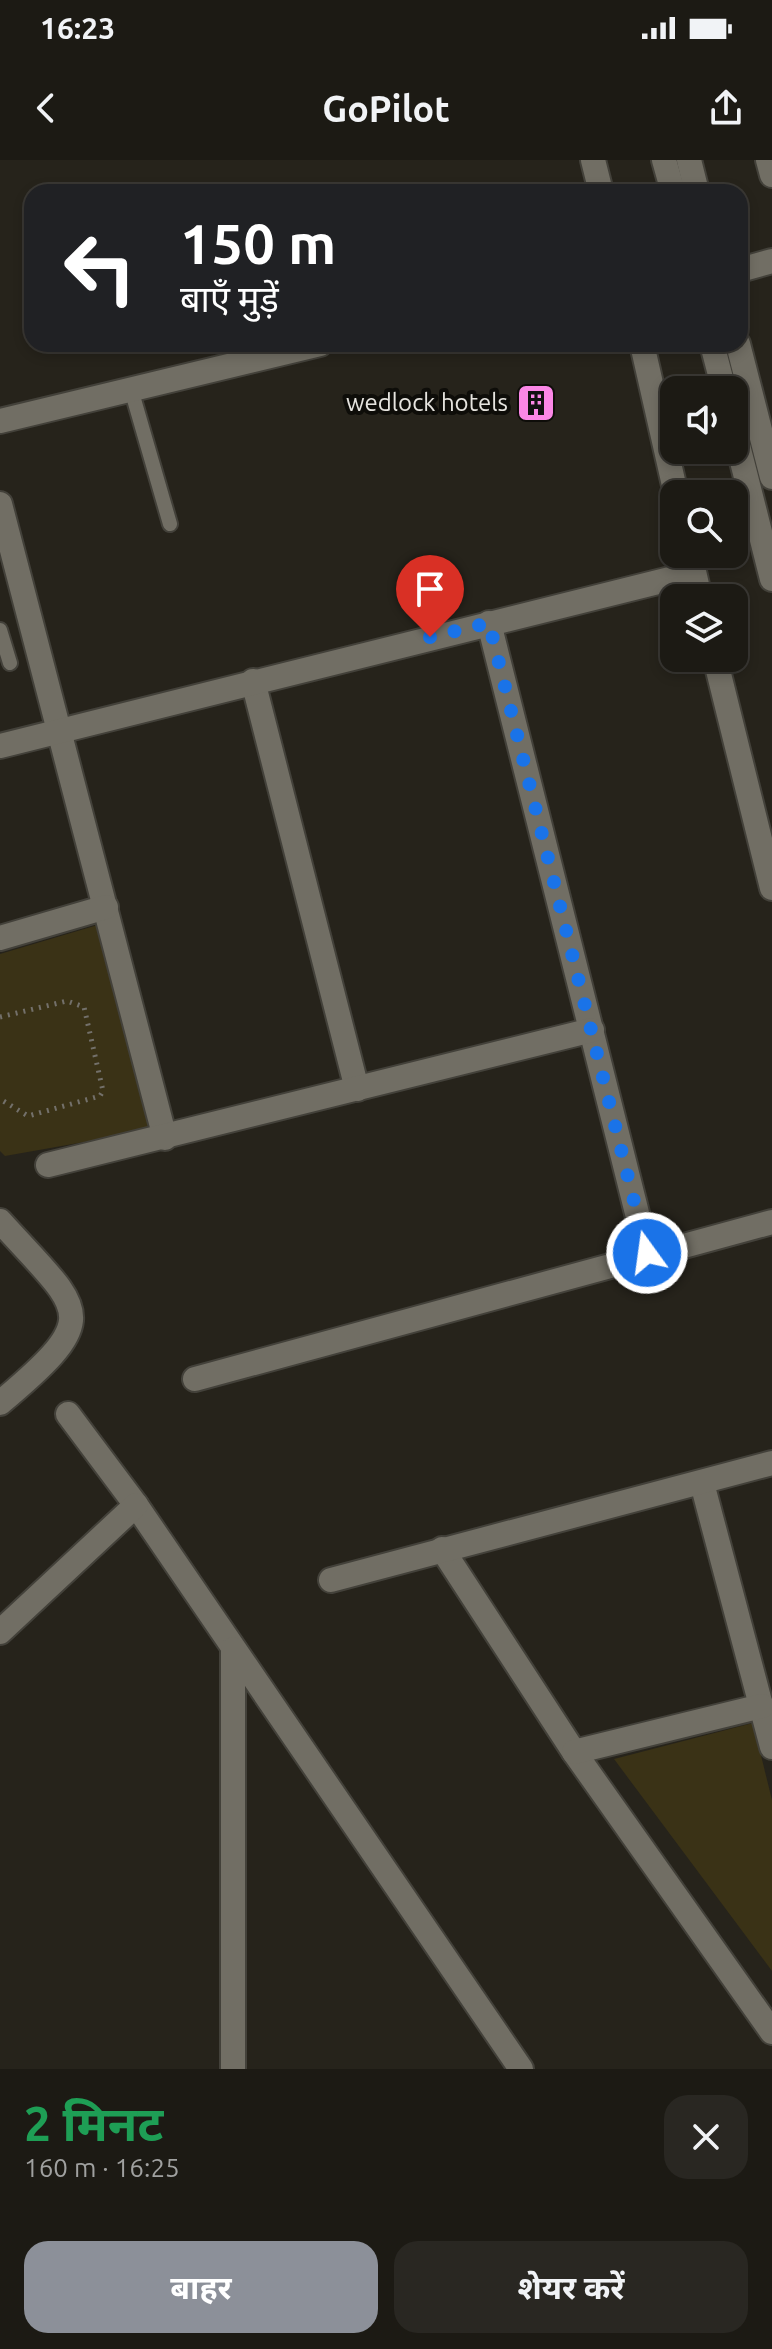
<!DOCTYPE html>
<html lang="hi">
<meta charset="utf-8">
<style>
:root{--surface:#1c1a14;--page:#292722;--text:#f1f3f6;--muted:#a0a1a0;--line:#3a3834;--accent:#8c9099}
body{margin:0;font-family:Ubuntu,"Noto Sans Devanagari",sans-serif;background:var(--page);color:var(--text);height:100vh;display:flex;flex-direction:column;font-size:30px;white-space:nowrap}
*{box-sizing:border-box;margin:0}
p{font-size:26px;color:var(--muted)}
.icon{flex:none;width:44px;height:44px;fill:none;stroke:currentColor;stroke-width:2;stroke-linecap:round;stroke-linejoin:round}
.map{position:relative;height:1909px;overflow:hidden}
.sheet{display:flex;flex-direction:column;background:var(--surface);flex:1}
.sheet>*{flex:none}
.guide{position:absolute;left:24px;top:24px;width:724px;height:168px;border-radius:24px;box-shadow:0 4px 12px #0003,0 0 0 2px var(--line);background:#202124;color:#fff;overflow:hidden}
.fabs{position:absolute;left:660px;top:216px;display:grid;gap:16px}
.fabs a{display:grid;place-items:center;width:88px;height:88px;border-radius:16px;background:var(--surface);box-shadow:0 4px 12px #0003,0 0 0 2px var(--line);font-size:40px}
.pin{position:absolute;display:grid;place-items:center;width:68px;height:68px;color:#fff;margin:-82px -34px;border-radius:50% 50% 50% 0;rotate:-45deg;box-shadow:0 0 8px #0007}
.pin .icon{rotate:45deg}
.me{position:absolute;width:88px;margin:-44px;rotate:346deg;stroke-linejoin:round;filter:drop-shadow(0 0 6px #0008)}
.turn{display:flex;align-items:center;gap:28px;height:168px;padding:0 24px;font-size:36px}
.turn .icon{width:104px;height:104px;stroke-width:2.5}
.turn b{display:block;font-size:56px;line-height:68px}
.round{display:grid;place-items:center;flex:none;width:84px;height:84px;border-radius:24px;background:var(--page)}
.overview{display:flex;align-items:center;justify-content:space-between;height:136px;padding:0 24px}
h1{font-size:48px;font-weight:700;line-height:60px;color:#1e9e55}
.button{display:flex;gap:16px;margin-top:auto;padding:16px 24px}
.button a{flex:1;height:92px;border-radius:24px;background:var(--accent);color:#fff;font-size:32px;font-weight:700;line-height:92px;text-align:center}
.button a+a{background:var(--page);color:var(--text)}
.status{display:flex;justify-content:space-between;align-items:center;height:56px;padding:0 40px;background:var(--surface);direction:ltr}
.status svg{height:22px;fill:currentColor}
header{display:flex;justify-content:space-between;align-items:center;height:104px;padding:0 24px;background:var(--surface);font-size:36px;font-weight:700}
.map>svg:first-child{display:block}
.green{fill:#3a3216}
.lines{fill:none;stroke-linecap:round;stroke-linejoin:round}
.service-casing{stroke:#43413a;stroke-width:18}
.minor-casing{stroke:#43413a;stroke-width:28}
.tertiary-casing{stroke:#43413a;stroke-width:28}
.secondary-casing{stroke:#43413a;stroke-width:28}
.path{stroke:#73706a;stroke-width:5;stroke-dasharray:2 6;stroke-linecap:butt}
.service{stroke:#716e64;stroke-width:14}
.minor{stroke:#716e64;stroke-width:24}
.tertiary{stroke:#716e64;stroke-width:24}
.secondary{stroke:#716e64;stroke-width:24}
.route{stroke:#1a73e8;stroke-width:14;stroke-dasharray:0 25.2}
.labels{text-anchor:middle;stroke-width:8;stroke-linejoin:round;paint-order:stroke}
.poi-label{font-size:24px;fill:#e6e4df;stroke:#0e0d09;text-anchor:end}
</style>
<div class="status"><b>16:23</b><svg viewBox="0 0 49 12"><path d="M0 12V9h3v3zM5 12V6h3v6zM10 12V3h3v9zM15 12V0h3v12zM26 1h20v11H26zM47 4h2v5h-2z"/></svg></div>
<header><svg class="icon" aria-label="back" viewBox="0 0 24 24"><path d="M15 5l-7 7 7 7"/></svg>GoPilot<svg class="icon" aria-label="share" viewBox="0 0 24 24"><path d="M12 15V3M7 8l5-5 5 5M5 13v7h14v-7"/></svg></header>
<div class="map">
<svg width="772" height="1909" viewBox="0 0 772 1909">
<rect width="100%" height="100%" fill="#26231b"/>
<g class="green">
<path d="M101,764L152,970L5,996L0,991V794Z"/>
<path d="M753,1563L772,1640V1811L614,1599Z"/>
</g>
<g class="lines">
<defs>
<g id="service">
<path d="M131,229L170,364"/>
<path d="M0,470L10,503"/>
</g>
<g id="minor">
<path d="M593,0L601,32"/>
<path d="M768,0L772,15"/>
<path d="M740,110L772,101"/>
<path d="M642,184L676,334"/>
<path d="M0,344L165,978"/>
<path d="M690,394L700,438"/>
<path d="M489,463L647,1093"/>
<path d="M715,498L772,728"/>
<path d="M253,521L357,929"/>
<path d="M0,586L694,413"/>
<path d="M0,778L106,747"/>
<path d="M48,1005L592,870"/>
<path d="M0,1061C83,1153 106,1154 0,1243"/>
<path d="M195,1219L772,1062"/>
<path d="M68,1254L136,1345L521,1909"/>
<path d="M702,1323L772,1587"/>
<path d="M442,1389L574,1592L772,1872"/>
<path d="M331,1420L772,1303"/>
<path d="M0,1472L136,1345"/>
<path d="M574,1592L762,1546"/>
<path d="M233,1909V1489"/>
</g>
<path id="tertiary" d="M0,261L320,184"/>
<g id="secondary">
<path d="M664,0L673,32"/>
<path d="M689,0L697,32"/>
<path d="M712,184L724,230"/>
<path d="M738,184L772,317"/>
<path d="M734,270L772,419"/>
</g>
</defs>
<use href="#service" class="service-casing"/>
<use href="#minor" class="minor-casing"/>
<use href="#tertiary" class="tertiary-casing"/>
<use href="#secondary" class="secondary-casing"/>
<path class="path" d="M0,857L67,841L84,847L103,931L100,936L28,956L0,939"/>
<use href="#service" class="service"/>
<use href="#minor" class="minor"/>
<use href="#tertiary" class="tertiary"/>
<use href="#secondary" class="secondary"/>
</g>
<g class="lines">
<path class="route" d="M430,477L489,463L647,1093"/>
</g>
<defs>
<symbol id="building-square" viewBox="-11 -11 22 22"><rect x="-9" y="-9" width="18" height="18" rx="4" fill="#fb87e6" stroke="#0e0d09"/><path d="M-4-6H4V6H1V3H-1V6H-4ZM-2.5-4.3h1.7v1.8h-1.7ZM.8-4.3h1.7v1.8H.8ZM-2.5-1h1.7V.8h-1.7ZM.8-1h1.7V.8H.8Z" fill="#111"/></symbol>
</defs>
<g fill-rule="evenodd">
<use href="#building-square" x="514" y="221" width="44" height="44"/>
</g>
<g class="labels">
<g class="poi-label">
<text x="508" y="251">wedlock hotels</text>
</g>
</g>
</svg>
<div class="fabs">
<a><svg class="icon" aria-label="sound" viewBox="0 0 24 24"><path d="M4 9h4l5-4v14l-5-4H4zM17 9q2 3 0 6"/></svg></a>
<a><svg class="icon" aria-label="search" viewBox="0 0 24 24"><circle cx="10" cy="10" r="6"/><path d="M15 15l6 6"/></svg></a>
<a><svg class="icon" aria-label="layers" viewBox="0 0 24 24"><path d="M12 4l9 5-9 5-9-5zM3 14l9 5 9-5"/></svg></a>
</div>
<div class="pin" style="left:430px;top:477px;background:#d93025"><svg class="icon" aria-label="arrive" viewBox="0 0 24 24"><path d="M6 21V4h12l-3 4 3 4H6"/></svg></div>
<svg class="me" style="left:647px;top:1093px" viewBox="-20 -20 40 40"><circle r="17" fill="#1a73e8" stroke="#fff" stroke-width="3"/><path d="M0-11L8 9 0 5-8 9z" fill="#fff"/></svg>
<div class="guide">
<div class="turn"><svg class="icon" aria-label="left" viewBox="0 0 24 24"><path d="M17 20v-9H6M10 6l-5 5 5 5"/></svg><div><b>150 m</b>बाएँ मुड़ें</div></div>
</div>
</div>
<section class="sheet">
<div class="overview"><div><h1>2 मिनट</h1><p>160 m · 16:25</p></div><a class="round"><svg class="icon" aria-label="close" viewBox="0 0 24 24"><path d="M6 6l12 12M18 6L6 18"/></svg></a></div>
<div class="button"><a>बाहर</a><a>शेयर करें</a></div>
</section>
